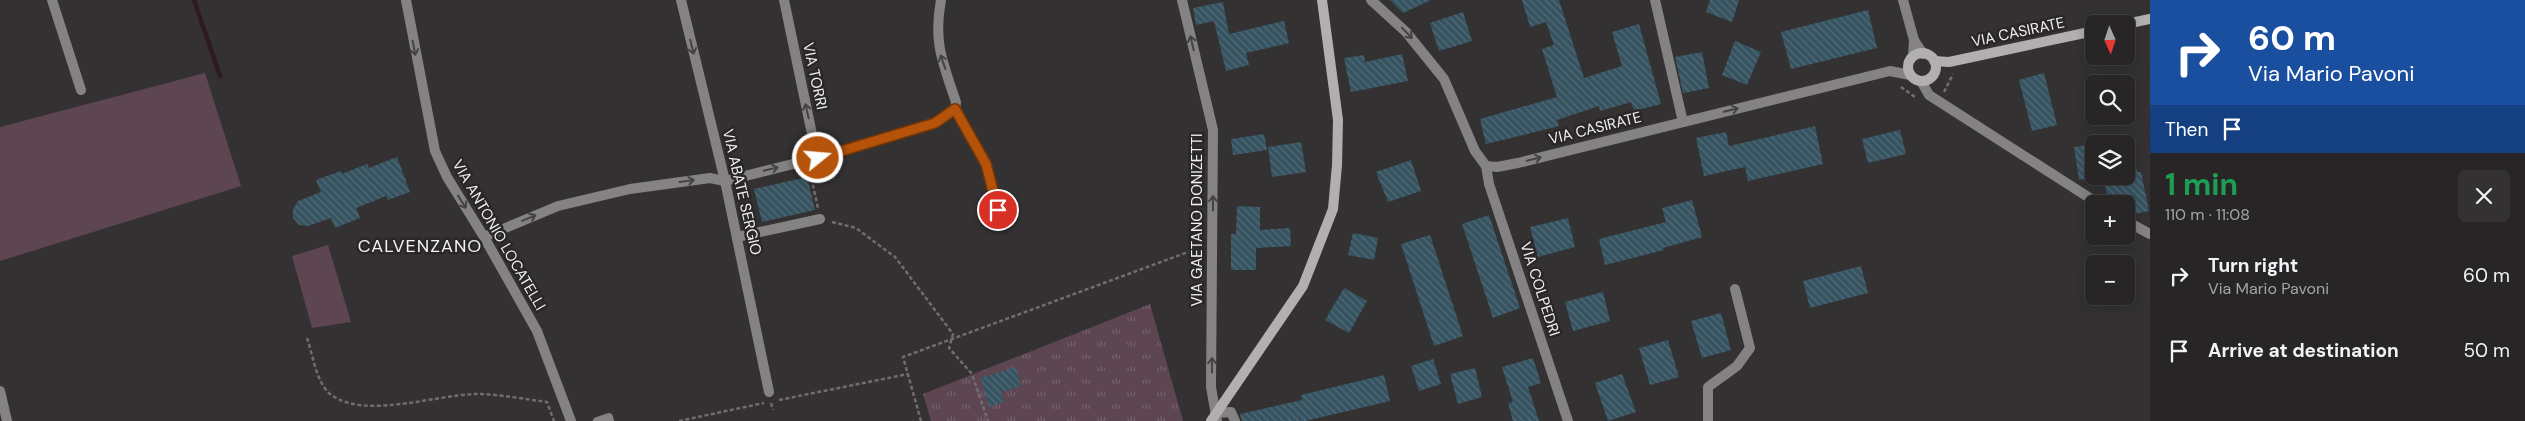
<!DOCTYPE html>
<meta charset="utf-8">
<style>
:root{--surface:#272526;--page:#333132;--text:#f1f3f6;--muted:#a4a5a7;--line:#434243}
body{margin:0;font-family:"DM Sans",sans-serif;background:var(--page);color:var(--text);height:100vh;display:flex;flex-direction:column;font-size:19px;white-space:nowrap}
*{box-sizing:border-box;margin:0}
p{font-size:16px;color:var(--muted)}
.icon{flex:none;width:28px;height:28px;fill:none;stroke:currentColor;stroke-width:2;stroke-linecap:round;stroke-linejoin:round}
.map{position:relative;flex:1;overflow:hidden}
.sheet{display:flex;flex-direction:column;background:var(--surface);width:375px}
.sheet>*{flex:none}
.guide{background:#1a4fa0;color:#fff;overflow:hidden}
.needle{width:32px;rotate:177deg}
.buttons{position:absolute;left:2085px;top:15px;display:grid;gap:10px}
.buttons a{display:grid;place-items:center;width:50px;height:50px;border-radius:8px;background:var(--surface);box-shadow:0 2px 12px #0003,0 0 0 1px var(--line);font-size:25px}
.pin{position:absolute;display:grid;place-items:center;width:42px;height:42px;color:#fff;margin:-21px;border:2px solid #fff;border-radius:50%;box-shadow:0 1px 5px #0007}
.me{position:absolute;width:55px;margin:-28px;rotate:73deg;stroke-linejoin:round;filter:drop-shadow(0 0 4px #0008)}
.turn{display:flex;align-items:center;gap:18px;height:105px;padding:0 15px;font-size:22px}
.turn .icon{width:65px;height:65px;stroke-width:2.5}
.turn b{display:block;font-size:35px;line-height:42px}
.then{display:flex;align-items:center;height:48px;padding:0 15px;background:#0003;gap:10px;font-size:19px}
.round{display:grid;place-items:center;flex:none;width:52px;height:52px;border-radius:8px;background:var(--page)}
.headline{display:flex;align-items:center;justify-content:space-between;height:85px;padding:0 15px}
h1{font-size:30px;font-weight:700;line-height:38px;color:#1e9e55}
ul{padding:0;list-style:none}
li{display:flex;align-items:center;gap:15px;height:75px;padding:0 15px}
li div{flex:1}
li b{display:block;font-size:19px}
li em{font-style:normal}
main{display:flex;flex:1;min-height:0}
.map>svg:first-child{display:block}
.green{fill:#5e4552}
.park{fill:url(#park-tufts)}
.lines{fill:none;stroke-linecap:round;stroke-linejoin:round}
.stream{stroke:#301926;stroke-width:4.5}
.building{fill:url(#building-back-hatch)}
.path{stroke:#706d6f;stroke-width:2.5;stroke-dasharray:4 2.5;stroke-linecap:butt}
.lane{stroke:#848283;stroke-width:8}
.street{stroke:#848283;stroke-width:10}
.secondary{stroke:#b2afb0;stroke-width:10}
.oneway{stroke:#454244}
.route-casing{stroke:#753606;stroke-width:12}
.route{stroke:#b45309;stroke-width:9}
.labels{text-anchor:middle;stroke-width:5;stroke-linejoin:round;paint-order:stroke}
.street-label{font-size:15px;fill:#f2f0f1;stroke:#2a2729}
.quarter-label{font-size:18px;letter-spacing:1px;fill:#f2f0f1;stroke:#2a2729}
</style>
<main>
<div class="map">
<svg width="2150" height="421" viewBox="0 0 2150 421">
<defs>
<pattern id="park-tufts" width="24" height="20" patternUnits="userSpaceOnUse" patternTransform="scale(1.25)"><rect width="24" height="20" fill="#5e4552"/><path d="M3 7l-1-3M5 7V3M7 7l1-3M15 17l-1-3M17 17v-4M19 17l1-3" fill="none" stroke="#76606b"/></pattern>
<pattern id="building-back-hatch" width="6" height="6" patternUnits="userSpaceOnUse" patternTransform="scale(1.25)"><rect width="6" height="6" fill="#355360"/><path d="M-1 5l2 2M0 0l6 6M5-1l2 2" fill="none" stroke="#536c77"/></pattern>
</defs>
<rect width="100%" height="100%" fill="#343133"/>
<g class="green">
<path d="M205,73L241,186L0,261V127Z"/>
<path d="M328,245L351,322L312,328L292,256Z"/>
</g>
<path class="park" d="M1150,304L1183,421H931L923,394Z"/>
<g class="lines">
<path class="stream" d="M194,0L220,76"/>
</g>
<g class="building">
<path d="M1390,0H1431L1403,13Z"/>
<path d="M1522,0H1559L1584,78L1622,66L1612,32L1639,24L1661,104L1634,111L1631,102L1600,111L1599,106L1557,120L1559,126L1486,144L1480,119L1557,97L1542,49L1554,45L1546,22L1530,27Z"/>
<path d="M1710,0H1739L1732,22L1706,12Z"/>
<path d="M1223,2L1229,34L1284,21L1289,43L1246,53L1249,65L1226,71L1214,21L1196,25L1193,8Z"/>
<path d="M1868,10L1877,48L1791,69L1781,32Z"/>
<path d="M1463,12L1472,41L1439,51L1430,23Z"/>
<path d="M1735,41L1761,52L1747,85L1722,75Z"/>
<path d="M1702,52L1709,88L1683,93L1675,57Z"/>
<path d="M1402,54L1408,81L1351,92L1344,58L1364,55L1365,62Z"/>
<path d="M2044,73L2057,125L2032,131L2019,80Z"/>
<path d="M1815,126L1823,164L1748,181L1745,167L1704,176L1696,138L1726,132L1729,146Z"/>
<path d="M1900,130L1906,154L1868,163L1862,139Z"/>
<path d="M1264,134L1267,150L1233,155L1231,139Z"/>
<path d="M1301,142L1306,172L1272,177L1268,147Z"/>
<path d="M2094,144V177L2079,180L2074,147Z"/>
<path d="M2126,147H2133L2137,172H2141L2149,211L2134,214L2132,204H2119L2107,195L2103,176H2126Z"/>
<path d="M397,157L410,192L388,200L386,196L356,208L360,218L335,228L331,218L308,226L299,225L293,218V209L298,201L321,192L316,180L341,171L342,174L367,164L369,168Z"/>
<path d="M1411,160L1421,191L1388,202L1376,172Z"/>
<path d="M807,177L815,210L762,222L754,189Z"/>
<path d="M1692,200L1702,237L1663,248L1664,250L1605,265L1599,239L1666,222L1662,208Z"/>
<path d="M1237,206L1260,207V230L1290,228L1291,246L1256,248V270H1231V234H1236Z"/>
<path d="M1489,215L1520,308L1493,318L1462,224Z"/>
<path d="M1568,218L1575,247L1538,257L1530,227Z"/>
<path d="M1353,233L1378,238L1374,260L1348,255Z"/>
<path d="M1430,235L1463,336L1434,346L1401,244Z"/>
<path d="M1861,266L1868,293L1810,308L1803,281Z"/>
<path d="M1344,288L1367,301L1349,333L1325,320Z"/>
<path d="M1603,292L1610,321L1573,331L1565,302Z"/>
<path d="M1721,313L1731,350L1702,358L1691,321Z"/>
<path d="M1668,340L1679,377L1650,385L1639,348Z"/>
<path d="M1533,358L1541,383L1528,387L1539,421H1513L1508,403L1513,402L1502,367Z"/>
<path d="M1433,359L1441,384L1419,391L1411,366Z"/>
<path d="M1016,367L1021,386L1001,392L1004,402L989,407L980,378Z"/>
<path d="M1475,368L1482,397L1458,404L1450,374Z"/>
<path d="M1622,374L1636,412L1608,421L1595,383Z"/>
<path d="M1384,375L1390,401L1305,421H1242L1240,414L1302,400L1301,395Z"/>
</g>
<g class="lines">
<g class="path">
<path d="M1901,87L1915,97"/>
<path d="M1944,92L1953,74"/>
<path d="M810,172L818,208"/>
<path d="M832,222L856,228L895,257L953,334L949,348L972,374L988,421"/>
<path d="M307,338C313,355 316,382 330,394C363,420 435,395 475,394C498,394 524,399 547,402L554,421"/>
<path d="M779,400L908,374"/>
<path d="M771,403L773,410"/>
<path d="M679,421L764,403"/>
<path d="M921,421L903,357L1199,248"/>
</g>
<path class="lane" d="M597,421L609,417L610,421"/>
<g class="street">
<path d="M52,0L81,90"/>
<path d="M406,0L435,151L447,177L484,237L537,331L571,421"/>
<path d="M681,0L725,181L769,392"/>
<path d="M784,0L817,158"/>
<path d="M941,0C933,42 943,63 956,102L955,109"/>
<path d="M1182,0L1213,130L1211,387L1217,421"/>
<path d="M1371,0L1406,32L1444,79L1475,151L1486,166L1489,184L1568,421"/>
<path d="M1655,0L1683,122"/>
<path d="M1903,0L1914,40L1923,54"/>
<path d="M1913,56L1914,40"/>
<path d="M1921,81L1929,95L2099,204"/>
<path d="M955,109L986,164L998,211"/>
<path d="M1486,166L1497,167L1518,163L1890,71L1910,75"/>
<path d="M2126,221L2150,234"/>
<path d="M484,237L558,206L630,189L710,178L725,181L817,158L935,123L955,109"/>
<path d="M737,237L820,219"/>
<path d="M0,391L7,421"/>
<path d="M1217,413L1231,412L1235,421"/>
<path d="M1708,421V387L1737,366L1750,348L1735,289"/>
</g>
<g class="secondary">
<path d="M2126,24L2150,19"/>
<circle cx="1922" cy="67" r="14"/>
<path d="M1934,61L1949,62L2094,31"/>
<path d="M1211,421L1303,286L1333,209L1337,165L1338,120L1322,0"/>
</g>
</g>
<defs><path id="oneway-shaft" d="M-6 0H5M1.5-3L5.5 0L1.5 3" fill="none" stroke-width="1.6" stroke-linecap="round" stroke-linejoin="round" transform="scale(1.25)"/></defs>
<g class="oneway">
<use href="#oneway-shaft" transform="translate(1407 33) rotate(46)"/>
<use href="#oneway-shaft" transform="translate(1192 43) rotate(-103)"/>
<use href="#oneway-shaft" transform="translate(692 47) rotate(76)"/>
<use href="#oneway-shaft" transform="translate(414 48) rotate(79)"/>
<use href="#oneway-shaft" transform="translate(943 62) rotate(-109)"/>
<use href="#oneway-shaft" transform="translate(1731 110) rotate(-14)"/>
<use href="#oneway-shaft" transform="translate(807 111) rotate(-102)"/>
<use href="#oneway-shaft" transform="translate(1534 159) rotate(-14)"/>
<use href="#oneway-shaft" transform="translate(771 169) rotate(-14)"/>
<use href="#oneway-shaft" transform="translate(687 181) rotate(-8)"/>
<use href="#oneway-shaft" transform="translate(462 202) rotate(58)"/>
<use href="#oneway-shaft" transform="translate(1213 203) rotate(-90)"/>
<use href="#oneway-shaft" transform="translate(529 218) rotate(-23)"/>
<use href="#oneway-shaft" transform="translate(1212 365) rotate(-90)"/>
</g>
<g class="lines">
<defs>
<path id="route" d="M818,158L935,123L955,109L986,164L998,210"/>
</defs>
<use href="#route" class="route-casing"/>
<use href="#route" class="route"/>
</g>
<g class="labels">
<g class="street-label">
<text transform="translate(2018 32) rotate(-12)" y="5">VIA CASIRATE</text>
<text transform="translate(815 76) rotate(78)" y="5">VIA TORRI</text>
<text transform="translate(1595 128) rotate(-14)" y="5">VIA CASIRATE</text>
<text transform="translate(742 192) rotate(77)" y="5">VIA ABATE SERGIO</text>
<text transform="translate(1197 220) rotate(-90)" y="5">VIA GAETANO DONIZETTI</text>
<text transform="translate(499 235) rotate(60)" y="5">VIA ANTONIO LOCATELLI</text>
<text transform="translate(1540 289) rotate(72)" y="5">VIA COLPEDRI</text>
</g>
<g class="quarter-label">
<text x="420" y="252">CALVENZANO</text>
</g>
</g>
</svg>
<div class="buttons">
<a><svg class="needle" viewBox="-14 -14 28 28"><path d="M0-13l5 13h-10z" fill="#e53935"/><path d="M0 13l5-13h-10z" fill="#a4a5a7"/></svg></a>
<a><svg class="icon" aria-label="search" viewBox="0 0 24 24"><circle cx="10" cy="10" r="6"/><path d="M15 15l6 6"/></svg></a>
<a><svg class="icon" aria-label="layers" viewBox="0 0 24 24"><path d="M12 4l9 5-9 5-9-5zM3 14l9 5 9-5"/></svg></a>
<a>+</a>
<a>−</a>
</div>
<div class="pin" style="left:998px;top:210px;background:#d93025"><svg class="icon" aria-label="arrive" viewBox="0 0 24 24"><path d="M6 21V4h12l-3 4 3 4H6"/></svg></div>
<svg class="me" style="left:818px;top:158px" viewBox="-20 -20 40 40"><circle r="17" fill="#b45309" stroke="#fff" stroke-width="3"/><path d="M0-11L8 9 0 5-8 9z" fill="#fff"/></svg>
</div>
<section class="sheet">
<div class="guide">
<div class="turn"><svg class="icon" aria-label="right" viewBox="0 0 24 24"><path d="M7 20v-9h11M14 6l5 5-5 5"/></svg><div><b>60 m</b>Via Mario Pavoni</div></div>
<div class="then">Then<svg class="icon" aria-label="arrive" viewBox="0 0 24 24"><path d="M6 21V4h12l-3 4 3 4H6"/></svg></div>
</div>
<div class="headline"><div><h1>1 min</h1><p>110 m · 11:08</p></div><a class="round"><svg class="icon" aria-label="close" viewBox="0 0 24 24"><path d="M6 6l12 12M18 6L6 18"/></svg></a></div>
<ul>
<li><svg class="icon" aria-label="right" viewBox="0 0 24 24"><path d="M7 20v-9h11M14 6l5 5-5 5"/></svg><div><b>Turn right</b><p>Via Mario Pavoni</p></div><em>60 m</em></li>
<li><svg class="icon" aria-label="arrive" viewBox="0 0 24 24"><path d="M6 21V4h12l-3 4 3 4H6"/></svg><div><b>Arrive at destination</b></div><em>50 m</em></li>
</ul>
</section>
</main>
